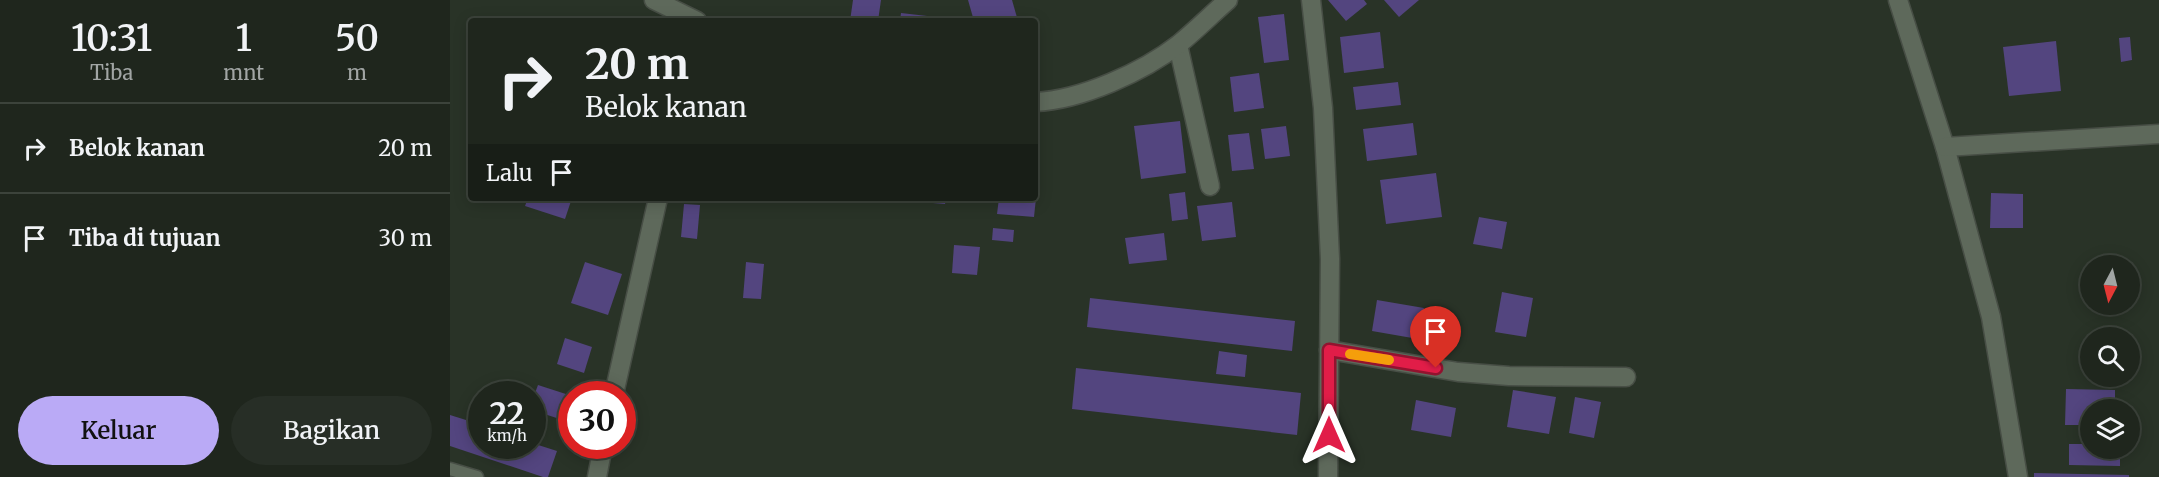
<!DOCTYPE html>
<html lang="id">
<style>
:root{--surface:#1f261d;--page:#272e26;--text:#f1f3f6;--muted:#a1a5a4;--line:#3c433b;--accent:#baaaf6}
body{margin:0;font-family:Merriweather,serif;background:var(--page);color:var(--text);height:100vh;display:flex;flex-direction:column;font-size:22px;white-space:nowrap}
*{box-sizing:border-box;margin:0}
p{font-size:20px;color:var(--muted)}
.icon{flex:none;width:33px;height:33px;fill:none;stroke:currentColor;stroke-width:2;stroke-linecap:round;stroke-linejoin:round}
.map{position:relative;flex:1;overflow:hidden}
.drawer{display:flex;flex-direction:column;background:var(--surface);width:450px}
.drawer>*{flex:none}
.hud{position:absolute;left:18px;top:18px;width:570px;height:183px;border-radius:6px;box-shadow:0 3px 15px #0003,0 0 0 2px var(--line);background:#1f261d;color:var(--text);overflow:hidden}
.needle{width:39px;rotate:187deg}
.buttons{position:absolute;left:1630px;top:255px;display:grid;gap:12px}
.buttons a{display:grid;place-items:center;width:60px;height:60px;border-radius:50%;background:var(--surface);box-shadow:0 3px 15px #0003,0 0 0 2px var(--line);font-size:30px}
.speed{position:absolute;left:18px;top:381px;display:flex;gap:12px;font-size:30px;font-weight:700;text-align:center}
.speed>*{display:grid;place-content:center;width:78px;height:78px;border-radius:50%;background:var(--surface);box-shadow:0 3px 15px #0003,0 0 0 2px var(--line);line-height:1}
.speed small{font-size:15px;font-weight:400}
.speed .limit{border:9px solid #d22;background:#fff;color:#111}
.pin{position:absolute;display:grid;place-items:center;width:51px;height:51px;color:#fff;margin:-62px -26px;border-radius:50% 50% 50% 0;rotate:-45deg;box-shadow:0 0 6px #0007}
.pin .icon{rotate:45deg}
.me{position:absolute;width:66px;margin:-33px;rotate:0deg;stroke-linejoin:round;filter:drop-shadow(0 0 4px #0008)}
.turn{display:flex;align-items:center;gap:21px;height:126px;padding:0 18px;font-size:27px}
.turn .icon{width:78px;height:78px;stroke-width:2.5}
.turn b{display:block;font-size:42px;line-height:51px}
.then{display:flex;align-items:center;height:57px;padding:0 18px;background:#0003;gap:12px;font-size:22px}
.eta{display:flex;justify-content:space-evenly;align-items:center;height:102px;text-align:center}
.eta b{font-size:36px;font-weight:600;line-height:42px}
.primary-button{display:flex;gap:12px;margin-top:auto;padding:12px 18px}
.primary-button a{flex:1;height:69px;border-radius:36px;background:var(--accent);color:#111;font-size:24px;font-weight:600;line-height:69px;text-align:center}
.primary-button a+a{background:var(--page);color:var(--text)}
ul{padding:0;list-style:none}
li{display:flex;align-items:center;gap:18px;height:90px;padding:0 18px;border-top:2px solid var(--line)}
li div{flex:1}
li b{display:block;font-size:22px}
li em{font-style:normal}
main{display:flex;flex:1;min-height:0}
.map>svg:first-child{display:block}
.building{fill:#53457f}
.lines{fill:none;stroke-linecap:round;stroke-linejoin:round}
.lane-casing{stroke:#474e45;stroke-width:15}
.street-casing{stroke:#474e45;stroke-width:21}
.lane{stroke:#5e695b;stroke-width:12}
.street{stroke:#5e695b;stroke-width:18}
.route-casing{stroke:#92132f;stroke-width:15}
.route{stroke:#e11d48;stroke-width:10}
.slow{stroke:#f59e0b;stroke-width:10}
</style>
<main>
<section class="drawer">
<div class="eta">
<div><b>10:31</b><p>Tiba</p></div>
<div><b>1</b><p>mnt</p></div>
<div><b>50</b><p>m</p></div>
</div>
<ul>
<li><svg class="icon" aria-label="right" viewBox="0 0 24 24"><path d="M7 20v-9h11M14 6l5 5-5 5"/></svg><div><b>Belok kanan</b></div><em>20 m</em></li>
<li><svg class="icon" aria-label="arrive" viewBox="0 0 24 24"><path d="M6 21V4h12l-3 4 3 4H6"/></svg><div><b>Tiba di tujuan</b></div><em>30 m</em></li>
</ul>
<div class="primary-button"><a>Keluar</a><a>Bagikan</a></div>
</section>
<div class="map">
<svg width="1709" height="477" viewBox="0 0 1709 477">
<rect width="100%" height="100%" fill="#293327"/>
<g class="building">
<path d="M403,0H431L428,21H400Z"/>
<path d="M518,0H562L568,21H524Z"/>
<path d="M878,0H914L917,4L896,21Z"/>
<path d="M934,0H969L949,17Z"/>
<path d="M451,13L486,17L485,21H450Z"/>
<path d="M834,14L839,60L814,63L808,17Z"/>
<path d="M930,32L934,68L894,73L890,37Z"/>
<path d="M1680,37L1682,60L1671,62L1669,38Z"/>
<path d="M1606,41L1611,91L1559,96L1553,47Z"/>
<path d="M809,73L814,108L784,112L780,77Z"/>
<path d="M948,82L951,105L906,110L903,87Z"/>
<path d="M730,121L736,173L691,179L684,126Z"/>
<path d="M963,123L967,155L917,161L913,129Z"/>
<path d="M836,126L840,156L815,159L811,129Z"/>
<path d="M799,133L804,169L782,171L778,135Z"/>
<path d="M986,173L992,217L936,224L930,180Z"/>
<path d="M735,192L738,219L722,221L719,194Z"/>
<path d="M1541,193L1573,194V228H1540Z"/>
<path d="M78,198H122L115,219L75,206Z"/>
<path d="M458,198H496L495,204L458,201Z"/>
<path d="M549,198H586L584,217L547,214Z"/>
<path d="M782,202L786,237L752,241L747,206Z"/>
<path d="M234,204L250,205L247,239L231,237Z"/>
<path d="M1029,217L1057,222L1052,249L1023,244Z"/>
<path d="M543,228L564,230L563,242L542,240Z"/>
<path d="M714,233L717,260L679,264L675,238Z"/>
<path d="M504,245L530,247L527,275L502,273Z"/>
<path d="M135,262L172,274L158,315L121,303Z"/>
<path d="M296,262L314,264L311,299L293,298Z"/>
<path d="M1052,292L1083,298L1076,337L1045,332Z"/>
<path d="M640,298L845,321L842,351L637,327Z"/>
<path d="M927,300L974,308L968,339L922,331Z"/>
<path d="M115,338L142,347L134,373L107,364Z"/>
<path d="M769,351L797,355L795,377L766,374Z"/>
<path d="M626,368L851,393L847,435L622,409Z"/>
<path d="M88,385L122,396V423L82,410V401Z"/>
<path d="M1616,389L1665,390V410H1641V425H1615Z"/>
<path d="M1063,390L1106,397L1099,434L1057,427Z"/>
<path d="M1125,397L1151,402L1144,438L1119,433Z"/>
<path d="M966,400L1006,408L1001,437L961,430Z"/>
<path d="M0,415L32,425V446H82V443L107,451L98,477H93L0,446Z"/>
<path d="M1619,444H1641V448H1670V466L1619,465Z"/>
<path d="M1584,473L1679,475V477H1584Z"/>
</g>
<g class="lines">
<defs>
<path id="lane" d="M0,469L27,477"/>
<g id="street">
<path d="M204,0L247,21"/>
<path d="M861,0L873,108L880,259L878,477"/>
<path d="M1448,0L1495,147L1541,317L1568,477"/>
<path d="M728,45L760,186"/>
<path d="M585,102C631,100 693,72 729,44C746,30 762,14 778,0"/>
<path d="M1495,147L1709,134"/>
<path d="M879,350L1008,372L1059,376L1176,377"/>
<path d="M164,394L208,198"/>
<path d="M147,477L153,446"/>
</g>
</defs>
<use href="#lane" class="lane-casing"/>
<use href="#street" class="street-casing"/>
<use href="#lane" class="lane"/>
<use href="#street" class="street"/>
</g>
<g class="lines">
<defs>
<path id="route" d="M879,435V350L986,368"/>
</defs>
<use href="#route" class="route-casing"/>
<use href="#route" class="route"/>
<path class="slow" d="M900,354L939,360"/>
</g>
</svg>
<div class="buttons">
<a><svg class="needle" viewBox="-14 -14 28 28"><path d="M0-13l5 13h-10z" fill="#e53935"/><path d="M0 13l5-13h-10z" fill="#a1a5a4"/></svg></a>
<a><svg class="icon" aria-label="search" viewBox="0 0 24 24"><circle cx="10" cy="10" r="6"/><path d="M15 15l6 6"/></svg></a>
<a><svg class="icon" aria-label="layers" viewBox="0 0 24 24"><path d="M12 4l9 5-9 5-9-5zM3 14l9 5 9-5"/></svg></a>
</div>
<div class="speed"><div>22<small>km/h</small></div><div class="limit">30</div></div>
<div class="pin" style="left:986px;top:368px;background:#d93025"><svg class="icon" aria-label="arrive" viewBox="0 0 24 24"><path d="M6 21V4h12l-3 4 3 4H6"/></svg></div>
<svg class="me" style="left:879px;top:435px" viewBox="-20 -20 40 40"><path d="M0-17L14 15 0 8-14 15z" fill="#e11d48" stroke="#fff" stroke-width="4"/></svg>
<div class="hud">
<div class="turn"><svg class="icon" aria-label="right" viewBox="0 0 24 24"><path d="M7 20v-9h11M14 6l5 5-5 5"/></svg><div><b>20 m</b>Belok kanan</div></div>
<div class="then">Lalu<svg class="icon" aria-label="arrive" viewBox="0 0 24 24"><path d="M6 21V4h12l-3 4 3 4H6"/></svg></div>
</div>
</div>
</main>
